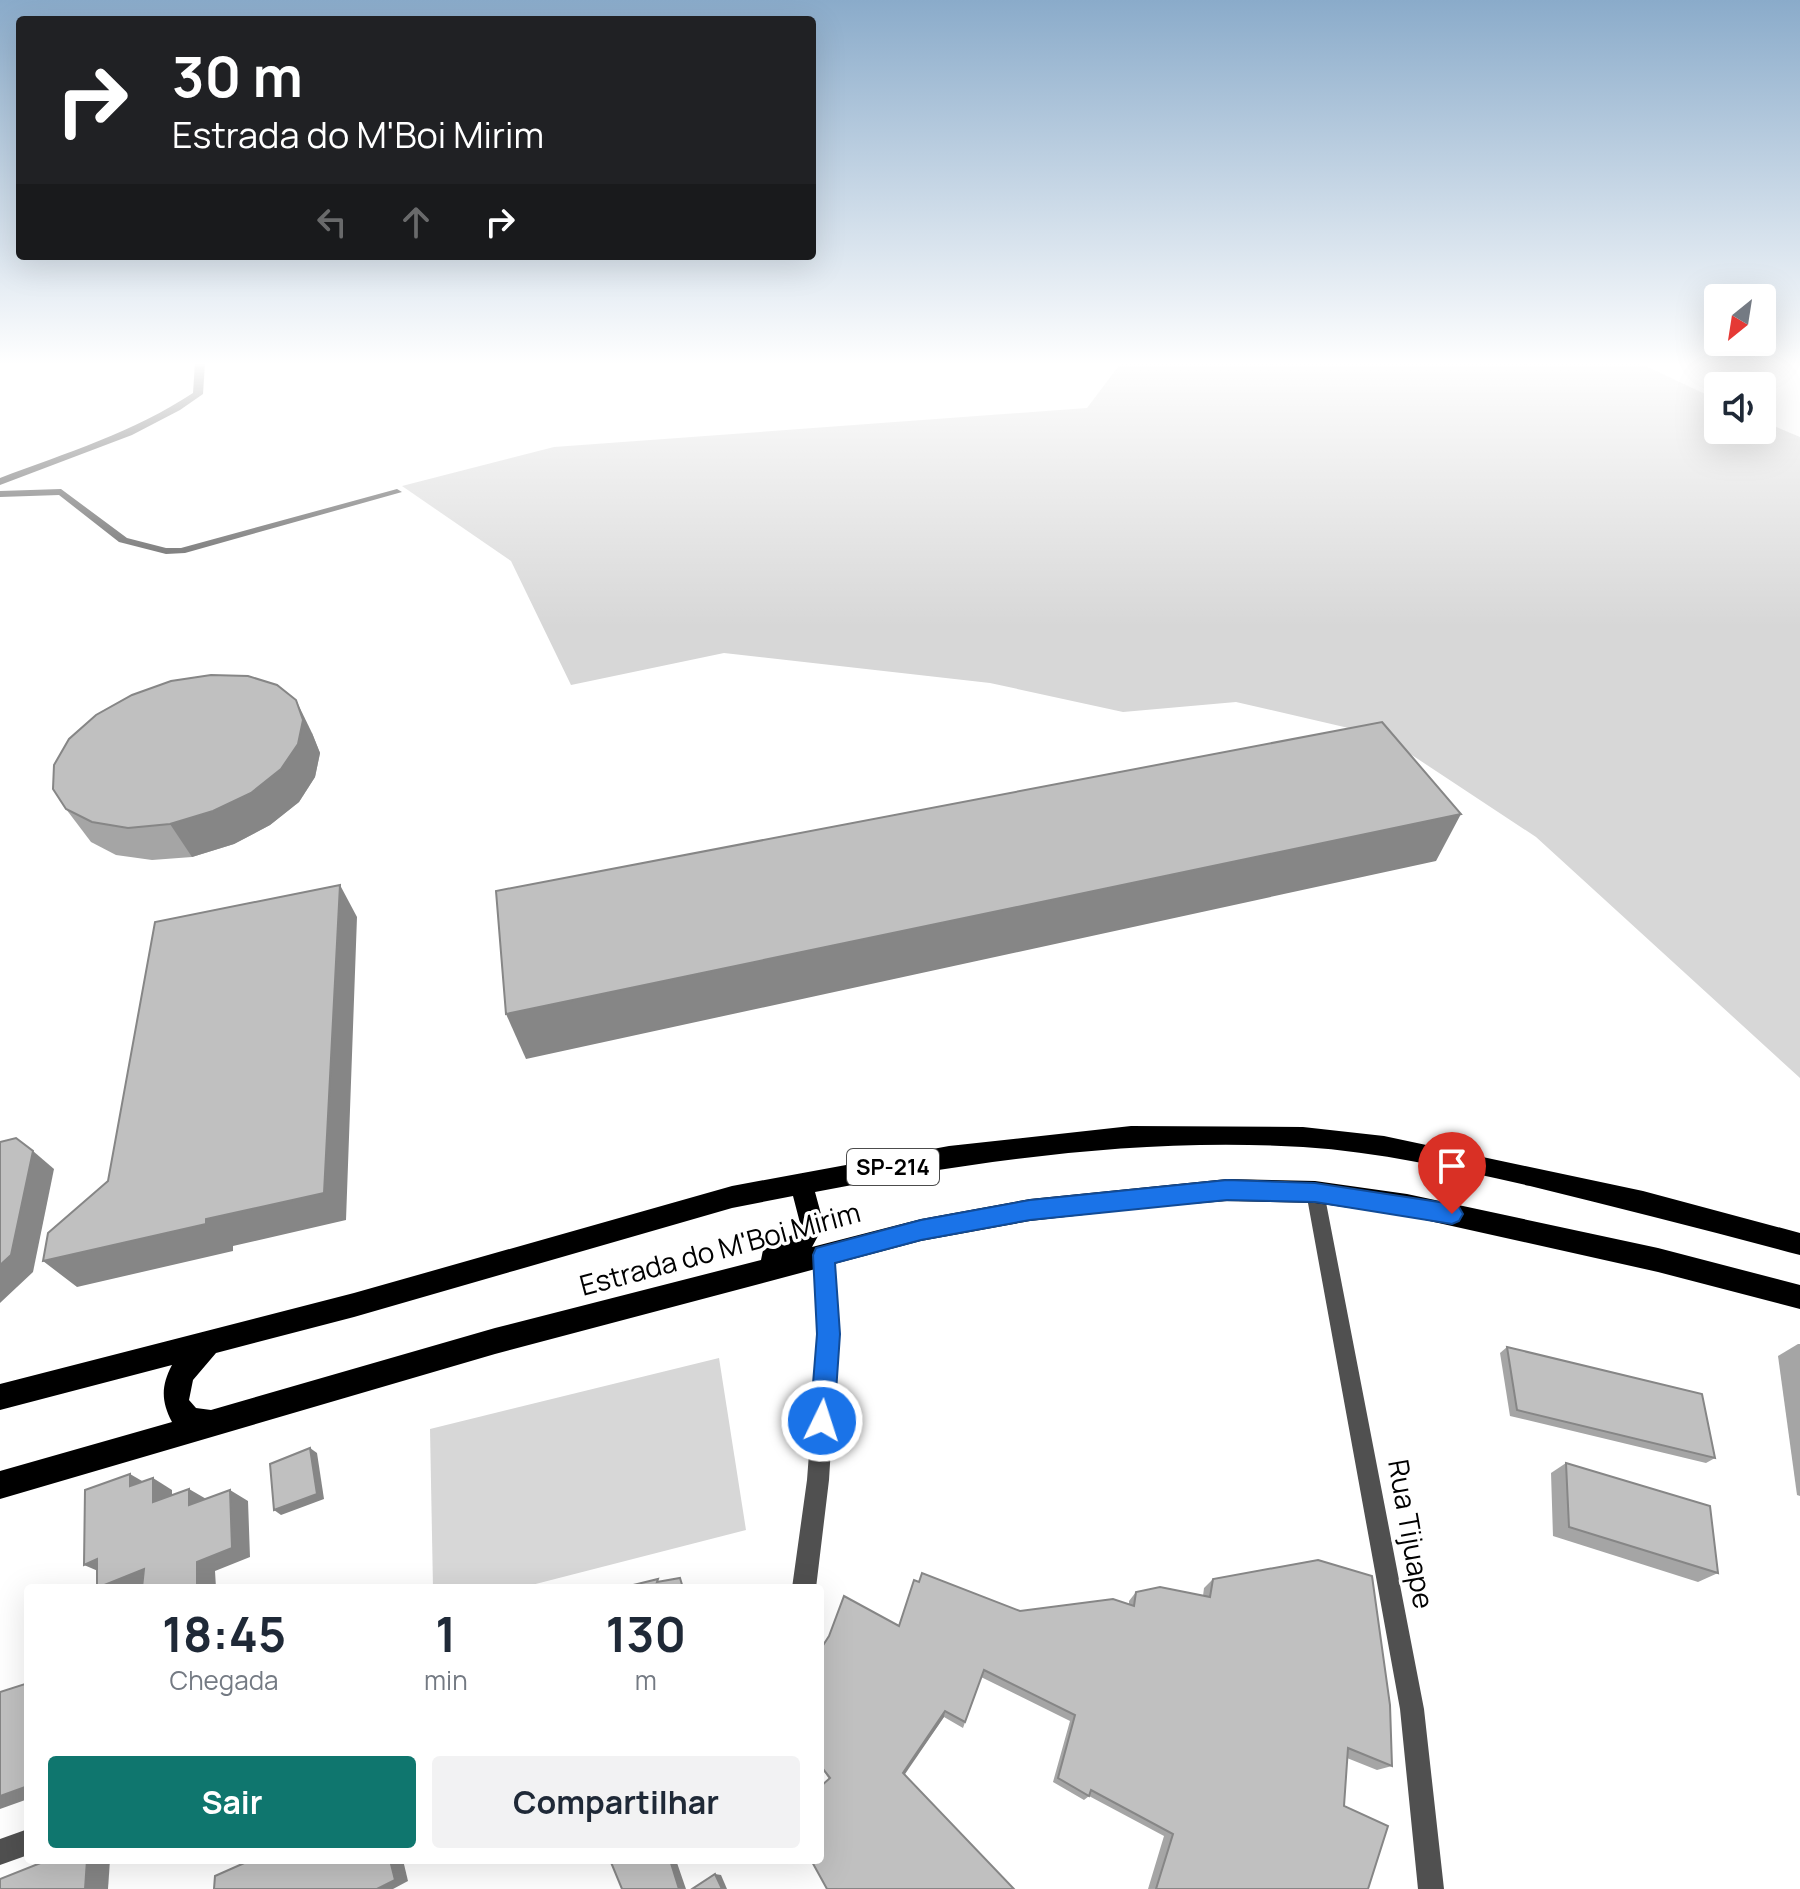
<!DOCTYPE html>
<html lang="pt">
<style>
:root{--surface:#fff;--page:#f2f2f3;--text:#1f2937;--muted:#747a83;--accent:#0f766e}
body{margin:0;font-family:Manrope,sans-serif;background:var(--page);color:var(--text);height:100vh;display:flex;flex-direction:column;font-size:30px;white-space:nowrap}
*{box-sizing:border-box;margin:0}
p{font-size:26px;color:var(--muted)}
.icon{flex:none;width:44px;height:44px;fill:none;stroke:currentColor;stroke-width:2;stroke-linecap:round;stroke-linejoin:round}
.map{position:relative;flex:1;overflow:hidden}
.sheet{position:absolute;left:24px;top:1584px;width:800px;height:280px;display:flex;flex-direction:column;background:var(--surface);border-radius:8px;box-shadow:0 8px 32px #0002}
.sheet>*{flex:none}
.banner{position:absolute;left:16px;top:16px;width:800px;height:244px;border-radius:8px;box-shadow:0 8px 32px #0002;background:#202124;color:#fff;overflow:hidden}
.needle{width:52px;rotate:210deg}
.fabs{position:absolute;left:1704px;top:284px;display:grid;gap:16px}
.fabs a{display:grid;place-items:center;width:72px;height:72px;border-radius:8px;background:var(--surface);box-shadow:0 8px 32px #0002;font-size:40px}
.pin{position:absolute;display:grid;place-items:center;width:68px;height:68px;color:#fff;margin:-82px -34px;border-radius:50% 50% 50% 0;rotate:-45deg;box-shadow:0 0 8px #0007}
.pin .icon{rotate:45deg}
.me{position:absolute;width:88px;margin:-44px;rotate:4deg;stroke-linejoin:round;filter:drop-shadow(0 0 6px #0008)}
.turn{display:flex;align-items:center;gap:28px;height:168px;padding:0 24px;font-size:36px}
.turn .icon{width:104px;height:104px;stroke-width:2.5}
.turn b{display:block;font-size:56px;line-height:68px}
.lanes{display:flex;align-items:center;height:76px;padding:0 24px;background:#0003;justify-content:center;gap:40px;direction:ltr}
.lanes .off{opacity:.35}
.eta{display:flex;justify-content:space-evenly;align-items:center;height:136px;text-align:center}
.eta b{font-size:48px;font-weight:700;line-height:56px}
.primary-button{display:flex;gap:16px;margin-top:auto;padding:16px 24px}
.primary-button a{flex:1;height:92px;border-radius:8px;background:var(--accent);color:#fff;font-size:32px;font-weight:700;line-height:92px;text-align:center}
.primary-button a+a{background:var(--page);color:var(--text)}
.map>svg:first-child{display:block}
.green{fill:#d7d7d7}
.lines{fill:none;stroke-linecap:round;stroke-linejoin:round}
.minor{fill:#505050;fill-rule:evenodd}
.primary{fill:#000;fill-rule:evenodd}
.wall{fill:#a5a5a5}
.shaded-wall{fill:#868686}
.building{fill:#c0c0c0;stroke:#868686;stroke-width:2}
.route{fill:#1a73e8;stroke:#114b97;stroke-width:2}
.labels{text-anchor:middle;stroke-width:7;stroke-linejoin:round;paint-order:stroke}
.shield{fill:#fff;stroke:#4c4c4c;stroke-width:2}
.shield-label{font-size:22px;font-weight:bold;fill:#000}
.near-street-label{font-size:28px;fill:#000;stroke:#fff}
</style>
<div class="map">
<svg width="1800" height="1889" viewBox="0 0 1800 1889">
<rect width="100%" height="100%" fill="#fff"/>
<g class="green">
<path d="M1121,363H1639L1718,400V430H1762V421L1800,437V1078L1536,837L1383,736L1236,702L1123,712L990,683L724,653L571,685L511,561L402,486L554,447L1087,408Z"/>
<path d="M719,1358L746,1530L520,1588H433L430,1429Z"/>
</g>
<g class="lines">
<g class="minor">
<path d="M195,363H205L203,394L180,410L132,435L0,485V478C66,453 134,432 193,393Z"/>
<path d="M61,489L127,538L166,548H181L397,489L402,492L185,553L166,554L119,542L59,495L0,497V491Z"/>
<path d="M1315,1183L1322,1186L1324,1192L1424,1709L1444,1889H1418L1400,1709L1306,1192L1308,1186Z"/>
<path d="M824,1246L831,1248L834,1255L838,1334L829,1480L816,1588H792L807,1480L818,1334L814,1255L817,1248Z"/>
<path d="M28,1829V1855L0,1865V1839Z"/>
</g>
<path class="primary" d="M1131,1126L1303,1127L1384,1136L1643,1191L1800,1233V1255C1710,1231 1620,1208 1530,1186C1455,1169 1380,1152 1303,1147C1139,1137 976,1161 815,1192L824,1225L812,1247L921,1219L1030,1199L1227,1179L1315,1181L1407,1194L1658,1248L1800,1285V1309L1658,1272L1407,1216L1315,1203L1227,1201L1155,1207L1030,1221L921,1241L495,1354L0,1499V1471L172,1422C161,1401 161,1386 172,1365L0,1410V1384L354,1293L732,1186L949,1146ZM793,1196L800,1223L792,1235L763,1250L761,1260L495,1328L211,1410L196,1408L189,1400L193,1380L216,1353L354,1317L732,1208Z"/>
</g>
<g class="wall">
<path d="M312,733L320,753L315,777L299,802L270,825L234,844L192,857L152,860L116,855L91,842L66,809Z"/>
<path d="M1798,1344H1800V1496L1797,1495L1778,1356Z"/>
<path d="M1507,1347L1715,1458L1706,1463L1510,1416L1500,1353Z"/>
<path d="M1566,1463L1718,1573L1698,1582L1553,1536L1551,1473Z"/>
<path d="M1213,1579L1392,1766L1377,1770L1347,1758L1344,1806L1368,1889H1148L1164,1836L1089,1796L1084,1800L1053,1782L1070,1721L981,1677L963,1728L944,1717L904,1774L829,1779L820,1766V1650L899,1626L1020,1611L1129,1604V1601L1136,1592L1203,1596L1204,1588Z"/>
</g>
<g class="shaded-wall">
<path d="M296,700L312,733L320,753L315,777L299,802L270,825L234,844L192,857L170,824Z"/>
<path d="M1461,814L1436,861L526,1059L506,1014Z"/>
<path d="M340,885L357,917L346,1220L233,1246V1251L77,1287L43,1261L206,1219Z"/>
<path d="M33,1151L54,1169L33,1272L0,1303V1265Z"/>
<path d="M310,1448L317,1453L324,1499L281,1515L274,1510Z"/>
<path d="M130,1474L149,1485L130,1486Z"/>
<path d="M153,1478L172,1490V1513L153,1502Z"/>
<path d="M189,1489L208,1500L189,1505Z"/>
<path d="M230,1490L248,1501L250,1557L215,1571L216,1588H197V1562Z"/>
<path d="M97,1559L105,1574L84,1565Z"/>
<path d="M144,1569L164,1578L140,1588H97Z"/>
<path d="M945,1711L944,1717L903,1777V1773Z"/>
<path d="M28,1786V1799L0,1809V1796Z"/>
<path d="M87,1860H110L108,1889H85Z"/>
<path d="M390,1860H403L408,1881L393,1889H377Z"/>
<path d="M670,1860H676L686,1889H679Z"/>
<path d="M715,1874L721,1875L727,1889H722Z"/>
</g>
<g class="building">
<path d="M211,675L248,676L277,685L296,700L303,720L298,744L281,769L251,793L213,811L170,824L128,828L92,822L66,809L53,789L54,765L69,739L96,715L132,695L171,681Z"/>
<path d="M1382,722L1461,814L506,1014L496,891Z"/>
<path d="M340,885L324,1193L206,1219V1224L43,1261L48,1233L108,1181L155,922Z"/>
<path d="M16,1138L33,1151L11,1255L0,1265V1142Z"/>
<path d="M1507,1347L1702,1394L1715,1458L1517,1410Z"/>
<path d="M310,1448L317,1494L274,1510L270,1464Z"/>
<path d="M1566,1463L1710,1506L1718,1573L1569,1527Z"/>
<path d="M130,1474V1486L153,1478V1502L189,1489V1505L230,1490L232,1548L197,1562V1588H142L144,1569L97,1588V1559L84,1565L85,1490Z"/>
<path d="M1318,1560L1372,1576L1390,1705L1392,1766L1348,1748L1344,1806L1388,1826L1368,1889H1156L1173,1834L1091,1790L1089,1796L1058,1778L1075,1715L984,1670L965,1722L945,1711L903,1773L1014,1889H827L811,1860H820V1787L830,1778L820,1765V1650L829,1636L844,1596L899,1626L914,1580L919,1582L922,1573L1020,1611L1113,1599L1134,1606L1136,1592L1160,1587L1210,1597L1213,1579Z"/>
<path d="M680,1578L683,1588H621L658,1579L657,1582Z"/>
<path d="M28,1683V1786L0,1796V1692Z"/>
<path d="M48,1860H87L85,1889H0V1879Z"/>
<path d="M251,1860H390L395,1880L377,1889H214L215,1876Z"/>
<path d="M610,1860H670L679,1889H622Z"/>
<path d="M715,1874L722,1889H692Z"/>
</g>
<linearGradient id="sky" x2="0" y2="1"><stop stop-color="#8aabca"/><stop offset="0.58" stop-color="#fff"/><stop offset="1" stop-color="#fff" stop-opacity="0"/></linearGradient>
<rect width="1800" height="627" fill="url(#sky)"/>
<path class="route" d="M1227,1180L1315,1183L1452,1204L1459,1207L1463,1214L1459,1221L1452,1224L1315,1202L1227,1200L1030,1220L921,1240L835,1263L840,1334L834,1421L831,1430L822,1434L813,1430L810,1421L817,1334L813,1255L816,1248L921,1220L1030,1200Z"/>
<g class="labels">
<rect class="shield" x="847" y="1149" width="92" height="36" rx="6"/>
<g class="shield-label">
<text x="893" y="1175">SP-214</text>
</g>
<g class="near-street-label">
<text transform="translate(720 1249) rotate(-15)" y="10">Estrada do M'Boi Mirim</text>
<text transform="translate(1411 1534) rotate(80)" y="10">Rua Tijuape</text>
</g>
</g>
</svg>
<div class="fabs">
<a><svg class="needle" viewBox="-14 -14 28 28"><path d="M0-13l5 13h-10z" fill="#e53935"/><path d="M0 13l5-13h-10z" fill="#747a83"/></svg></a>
<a><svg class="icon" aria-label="sound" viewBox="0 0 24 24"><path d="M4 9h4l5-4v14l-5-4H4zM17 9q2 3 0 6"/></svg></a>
</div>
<div class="pin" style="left:1452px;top:1214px;background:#d93025"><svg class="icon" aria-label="arrive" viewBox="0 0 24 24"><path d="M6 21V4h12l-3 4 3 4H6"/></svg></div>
<svg class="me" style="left:822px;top:1421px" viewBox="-20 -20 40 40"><circle r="17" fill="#1a73e8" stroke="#fff" stroke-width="3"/><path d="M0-11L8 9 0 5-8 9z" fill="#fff"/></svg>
<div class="banner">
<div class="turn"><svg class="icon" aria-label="right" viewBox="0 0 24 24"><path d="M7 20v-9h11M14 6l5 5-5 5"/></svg><div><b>30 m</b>Estrada do M'Boi Mirim</div></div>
<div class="lanes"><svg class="icon off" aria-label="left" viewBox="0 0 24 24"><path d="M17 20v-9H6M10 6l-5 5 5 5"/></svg><svg class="icon off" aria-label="ahead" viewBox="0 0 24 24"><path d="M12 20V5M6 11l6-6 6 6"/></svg><svg class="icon" aria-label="right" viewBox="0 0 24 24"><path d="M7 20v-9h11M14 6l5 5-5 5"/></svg></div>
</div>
<section class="sheet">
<div class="eta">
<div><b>18:45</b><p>Chegada</p></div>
<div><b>1</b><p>min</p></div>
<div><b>130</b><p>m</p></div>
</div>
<div class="primary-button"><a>Sair</a><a>Compartilhar</a></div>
</section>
</div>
